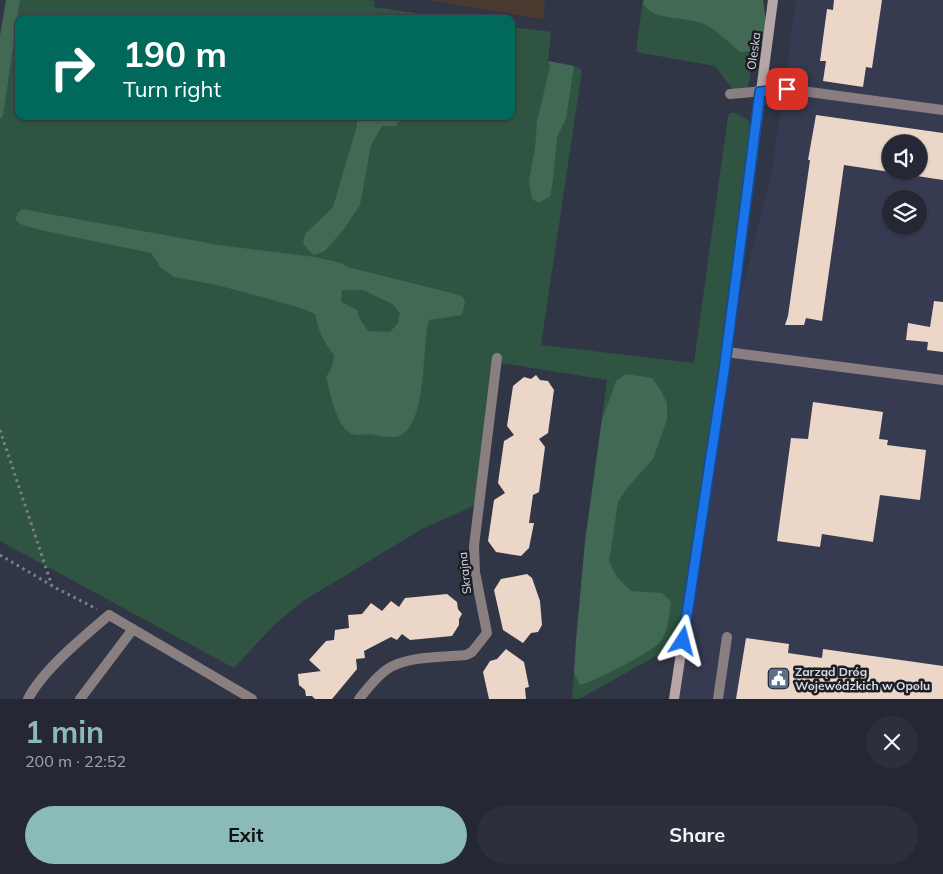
<!DOCTYPE html>
<meta charset="utf-8">
<style>
:root{--surface:#252834;--page:#2d303c;--text:#f1f3f6;--muted:#a3a6ac;--line:#42444f;--accent:#8bbbb9}
body{margin:0;font-family:Mulish,sans-serif;background:var(--page);color:var(--text);height:100vh;display:flex;flex-direction:column;font-size:19px;white-space:nowrap}
*{box-sizing:border-box;margin:0}
p{font-size:16px;color:var(--muted)}
.icon{flex:none;width:28px;height:28px;fill:none;stroke:currentColor;stroke-width:2;stroke-linecap:round;stroke-linejoin:round}
.map{position:relative;height:699px;overflow:hidden}
.panel{display:flex;flex-direction:column;background:var(--surface);flex:1}
.panel>*{flex:none}
.banner{position:absolute;left:15px;top:15px;width:500px;height:105px;border-radius:10px;box-shadow:0 1px 4px #0004,0 0 0 1px var(--line);background:#00695c;color:#fff;overflow:hidden}
.controls{position:absolute;left:882px;top:135px;display:grid;gap:10px}
.controls a{display:grid;place-items:center;width:45px;height:45px;border-radius:50%;background:var(--surface);box-shadow:0 1px 4px #0004,0 0 0 1px var(--line);font-size:25px}
.pin{position:absolute;display:grid;place-items:center;width:42px;height:42px;color:#fff;margin:-21px;border-radius:10px;box-shadow:0 2px 8px #0006}
.me{position:absolute;width:55px;margin:-28px;rotate:9deg;stroke-linejoin:round;filter:drop-shadow(0 0 4px #0008)}
.turn{display:flex;align-items:center;gap:18px;height:105px;padding:0 25px;font-size:22px}
.turn .icon{width:65px;height:65px;stroke-width:2.5}
.turn b{display:block;font-size:35px;line-height:42px}
.round{display:grid;place-items:center;flex:none;width:52px;height:52px;border-radius:26px;background:var(--page)}
.overview{display:flex;align-items:center;justify-content:space-between;height:85px;padding:0 25px}
h1{font-size:30px;font-weight:700;line-height:38px;color:var(--accent)}
.action{display:flex;gap:10px;margin-top:auto;padding:10px 25px}
.action a{flex:1;height:58px;border-radius:30px;background:var(--accent);color:#111;font-size:20px;font-weight:700;line-height:58px;text-align:center}
.action a+a{background:var(--page);color:var(--text)}
.map>svg:first-child{display:block}
.built{fill:#363b52;fill-rule:evenodd}
.education{fill:#4b3a2f}
.green{fill:#2f5542}
.forest{fill:#416954;fill-rule:evenodd}
.building{fill:#ebd6c8;fill-rule:evenodd}
.lines{fill:none;stroke-linecap:round;stroke-linejoin:round}
.path{stroke:#7c808e;stroke-width:3;stroke-dasharray:2.5 4;stroke-linecap:butt}
.lane{stroke:#897e80;stroke-width:10}
.street{stroke:#897e80;stroke-width:10}
.secondary{stroke:#b7a6a8;stroke-width:10}
.route-casing{stroke:#114b97;stroke-width:12}
.route{stroke:#1a73e8;stroke-width:9}
.labels{text-anchor:middle;stroke-width:5;stroke-linejoin:round;paint-order:stroke}
.street-label{font-size:12px;fill:#d7dae4;stroke:#1c1e25}
.poi-label{font-size:12px;font-weight:bold;fill:#d7dae4;stroke:#1c1e25;text-anchor:start}
</style>
<div class="map">
<svg width="943" height="699" viewBox="0 0 943 699">
<rect width="100%" height="100%" fill="#313646"/>
<path class="built" d="M796,0H943V699H674L726,352L772,171ZM891,144H919V171H891ZM891,199H919V226H891Z"/>
<path class="education" d="M427,0H545L543,19Z"/>
<g class="green">
<path d="M6,0H367L375,1L374,7L456,19H19V116H511V27L551,32L548,61L574,66L582,70L541,345L694,363L728,116L730,113H735L745,118L756,127L683,641L579,699H572L585,542L607,380L501,363L480,503L422,529L303,601L275,624L234,668L0,541V36Z"/>
<path d="M643,0H761L748,88L733,90L715,66L636,52Z"/>
</g>
<g class="forest">
<path d="M6,0H20L3,116L0,118V36Z"/>
<path d="M644,0H763L766,23L763,44L754,51L740,52C729,43 718,31 706,25C687,15 657,23 643,4Z"/>
<path d="M548,61L574,66L566,119L557,137L553,180L550,196L539,203L532,199L529,181L535,148L537,122L550,66Z"/>
<path d="M357,116H402L396,126H382L371,145L360,205L344,229L325,251L314,255L308,250L303,243L305,234L333,207L357,126Z"/>
<path d="M22,209L219,245L315,257L341,263L348,267L452,293L463,297L465,303L462,315L429,320C421,346 429,429 396,437C388,438 377,435 369,434C365,434 361,435 357,435C336,433 331,394 326,377L332,367L334,355C324,343 318,330 315,314L298,307L217,285L174,277L161,268L151,253L40,230L20,224L15,219L18,213ZM342,290H363L392,304L400,313L398,323L390,332L368,331L360,319L357,310L341,302Z"/>
<path d="M626,374L652,378L660,389L667,403V420L653,459L627,488L618,502L609,562L617,577L631,591L662,593L671,602C669,613 668,630 662,640C653,652 595,681 580,685L574,673L576,640L585,542L602,420L616,381Z"/>
</g>
<g class="building">
<path d="M834,0H882L872,68L866,67L863,87L823,81L826,61H820L827,9L833,10Z"/>
<path d="M816,115L943,133V180L844,165L822,321L806,318L804,325H785L788,316L810,160H808ZM891,144H919V171H891Z"/>
<path d="M934,301L943,302V352L927,350L928,342L906,340L908,323L930,327Z"/>
<path d="M536,375L540,380L548,381L554,390L548,433L539,439L545,447L539,492L533,495L529,523H534L529,548L521,556L496,552L488,541L494,500L505,493L498,483L504,441L514,435L507,426L513,386L524,377L531,379Z"/>
<path d="M813,402L883,412L879,439L888,440L887,445L926,450L920,500L880,495L873,542L822,534L820,547L777,541L791,438L808,439Z"/>
<path d="M527,574L532,578L540,601L542,625L538,632L531,633L523,643L503,630L494,590L501,579Z"/>
<path d="M447,594L457,602L458,609L462,614L459,619V625L452,636L410,640L402,634L397,640L391,637L364,651L365,658L356,659L357,669L332,699H315L312,696H306L305,690L299,685L298,674L321,671L309,660L326,641L334,640L335,630L349,628L348,615L362,614L371,603L382,611L391,601L399,607L405,598Z"/>
<path d="M746,638L789,644L788,653L822,658L823,649L943,666V699H736Z"/>
<path d="M506,649L524,662L529,687L525,688L526,699H489L483,672L490,661L497,659Z"/>
</g>
<g class="lines">
<g class="path">
<path d="M0,430L52,586L97,609"/>
<path d="M0,555L51,585"/>
</g>
<g class="lane">
<path d="M730,94L787,89L943,110"/>
<path d="M726,352L943,380"/>
<path d="M28,699C43,670 83,637 109,615"/>
<path d="M80,699L133,629"/>
<path d="M718,699L727,637"/>
</g>
<g class="street">
<path d="M109,615L252,699"/>
<path d="M359,699C367,689 375,678 386,670C405,656 443,657 466,655L472,652L487,633L475,572L474,546L497,358"/>
</g>
<path class="secondary" d="M674,699L724,371L773,0"/>
</g>
<g class="lines">
<defs>
<path id="route" d="M683,641L724,371L760,92L787,89"/>
</defs>
<use href="#route" class="route-casing"/>
<use href="#route" class="route"/>
</g>
<defs>
<symbol id="civic-square" viewBox="-11 -11 22 22"><rect x="-9" y="-9" width="18" height="18" rx="4" fill="#5c6f8a" stroke="#1c1e25"/><path d="M-.6-6.5H3V-4.5H.6V-3L4-1V1h2V6H-6V1h2V-1L-.6-3ZM-1.2 2.5V6h2.4V2.5Z" fill="#fff"/></symbol>
</defs>
<g fill-rule="evenodd">
<use href="#civic-square" x="766" y="666" width="25" height="25"/>
</g>
<g class="labels">
<g class="street-label">
<text transform="translate(754 51) rotate(-82)" y="4">Oleska</text>
<text transform="translate(465 573) rotate(-96)" y="4">Skrajna</text>
</g>
<g class="poi-label">
<text x="795" y="676">Zarząd Dróg<tspan x="795" dy="14">Wojewódzkich w Opolu</tspan></text>
</g>
</g>
</svg>
<div class="controls">
<a><svg class="icon" aria-label="sound" viewBox="0 0 24 24"><path d="M4 9h4l5-4v14l-5-4H4zM17 9q2 3 0 6"/></svg></a>
<a><svg class="icon" aria-label="layers" viewBox="0 0 24 24"><path d="M12 4l9 5-9 5-9-5zM3 14l9 5 9-5"/></svg></a>
</div>
<div class="pin" style="left:787px;top:89px;background:#d93025"><svg class="icon" aria-label="arrive" viewBox="0 0 24 24"><path d="M6 21V4h12l-3 4 3 4H6"/></svg></div>
<svg class="me" style="left:683px;top:641px" viewBox="-20 -20 40 40"><path d="M0-17L14 15 0 8-14 15z" fill="#1a73e8" stroke="#fff" stroke-width="4"/></svg>
<div class="banner">
<div class="turn"><svg class="icon" aria-label="right" viewBox="0 0 24 24"><path d="M7 20v-9h11M14 6l5 5-5 5"/></svg><div><b>190 m</b>Turn right</div></div>
</div>
</div>
<section class="panel">
<div class="overview"><div><h1>1 min</h1><p>200 m · 22:52</p></div><a class="round"><svg class="icon" aria-label="close" viewBox="0 0 24 24"><path d="M6 6l12 12M18 6L6 18"/></svg></a></div>
<div class="action"><a>Exit</a><a>Share</a></div>
</section>
